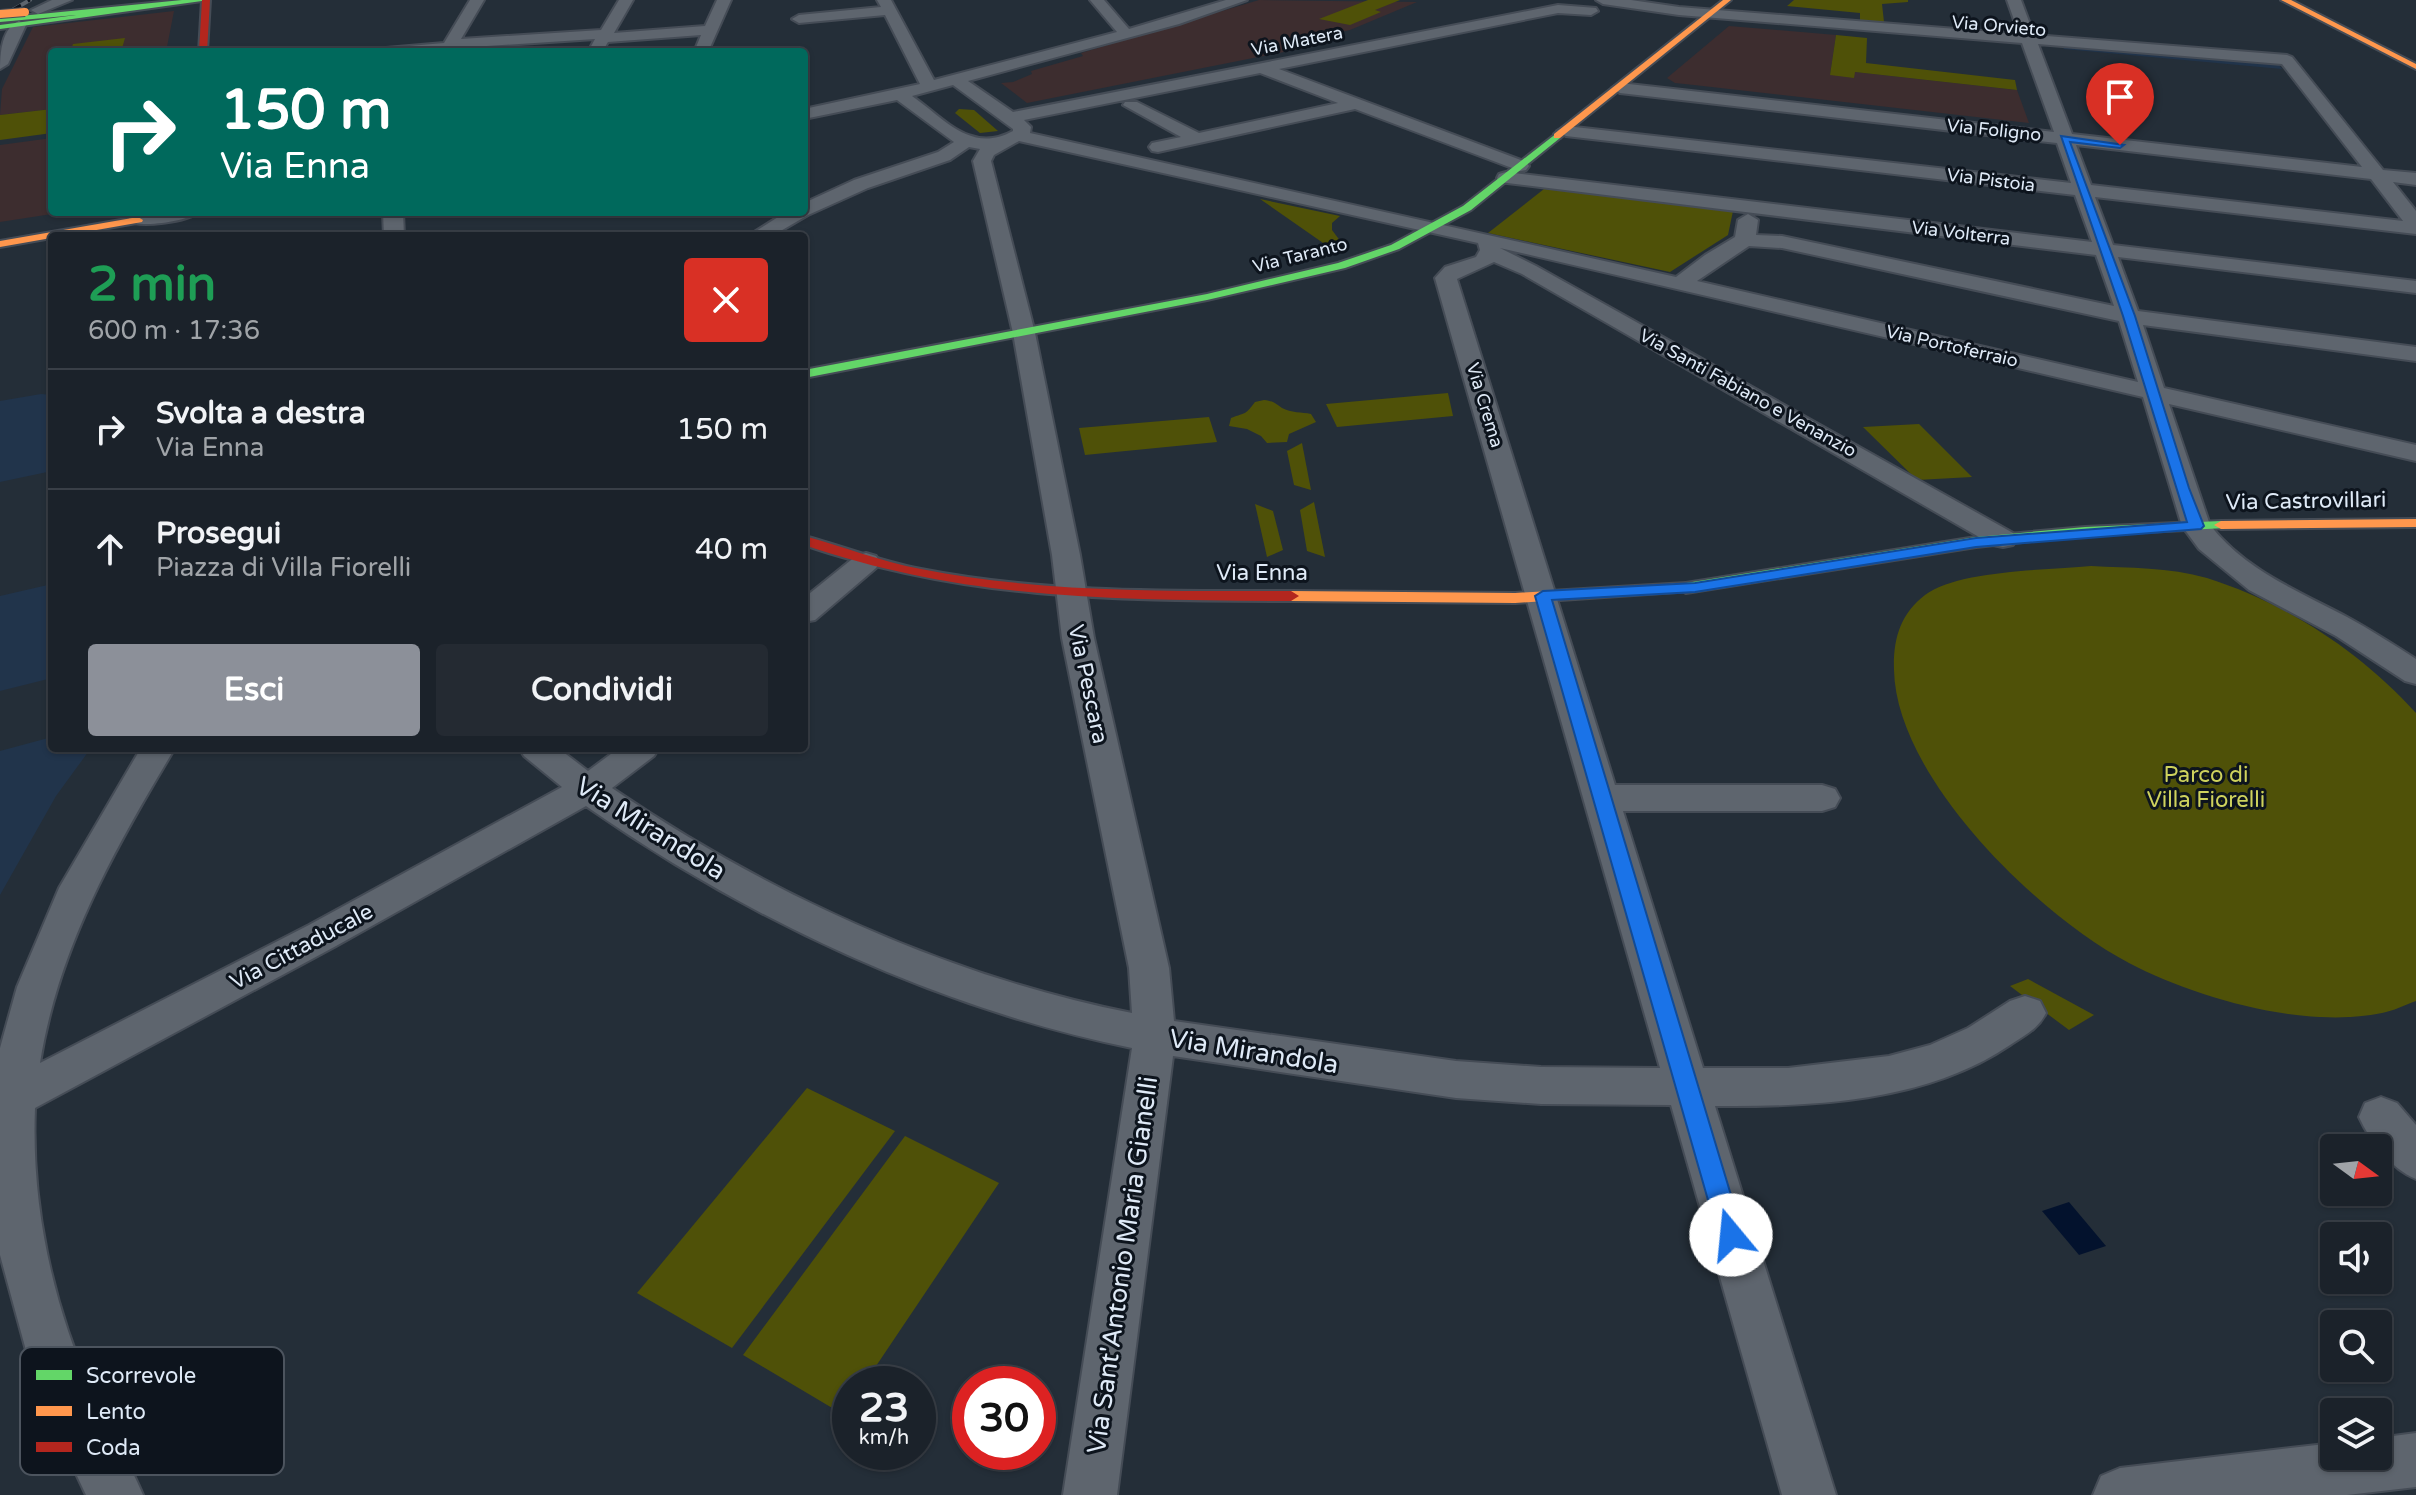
<!DOCTYPE html>
<html lang="it">
<meta charset="utf-8">
<style>
:root{--surface:#1b222a;--page:#242a32;--text:#f1f3f6;--muted:#a0a4a8;--line:#393f47;--accent:#8c9099}
body{margin:0;font-family:"Varela Round",sans-serif;background:var(--page);color:var(--text);height:100vh;display:flex;flex-direction:column;font-size:30px;white-space:nowrap}
*{box-sizing:border-box;margin:0}
p{font-size:26px;color:var(--muted)}
.icon{flex:none;width:44px;height:44px;fill:none;stroke:currentColor;stroke-width:2;stroke-linecap:round;stroke-linejoin:round}
.map{position:relative;flex:1;overflow:hidden}
.sheet{position:absolute;left:48px;top:232px;width:760px;height:520px;display:flex;flex-direction:column;background:var(--surface);border-radius:8px;box-shadow:0 2px 6px #0004,0 0 0 2px var(--line)}
.sheet>*{flex:none}
.banner{position:absolute;left:48px;top:48px;width:760px;height:168px;border-radius:8px;box-shadow:0 2px 6px #0004,0 0 0 2px var(--line);background:#00695c;color:#fff;overflow:hidden}
.needle{width:52px;rotate:105deg}
.buttons{position:absolute;left:2320px;top:1134px;display:grid;gap:16px}
.buttons a{display:grid;place-items:center;width:72px;height:72px;border-radius:8px;background:var(--surface);box-shadow:0 2px 6px #0004,0 0 0 2px var(--line);font-size:40px}
.speed{position:absolute;left:832px;top:1366px;display:flex;gap:16px;font-size:40px;font-weight:700;text-align:center}
.speed>*{display:grid;place-content:center;width:104px;height:104px;border-radius:50%;background:var(--surface);box-shadow:0 2px 6px #0004,0 0 0 2px var(--line);line-height:1}
.speed small{font-size:20px;font-weight:400}
.speed .limit{border:12px solid #d22;background:#fff;color:#111}
.pin{position:absolute;display:grid;place-items:center;width:68px;height:68px;color:#fff;margin:-82px -34px;border-radius:50% 50% 50% 0;rotate:-45deg;box-shadow:0 0 8px #0007}
.pin .icon{rotate:45deg}
.me{position:absolute;width:88px;margin:-44px;rotate:343deg;stroke-linejoin:round;filter:drop-shadow(0 0 6px #0008)}
.turn{display:flex;align-items:center;gap:28px;height:168px;padding:0 40px;font-size:36px}
.turn .icon{width:104px;height:104px;stroke-width:2.5}
.turn b{display:block;font-size:56px;line-height:68px}
.round{display:grid;place-items:center;flex:none;width:84px;height:84px;border-radius:8px;background:var(--page)}
.summary{display:flex;align-items:center;justify-content:space-between;height:136px;padding:0 40px}
h1{font-size:48px;font-weight:800;line-height:60px;color:#1e9e55}
.cta{display:flex;gap:16px;margin-top:auto;padding:16px 40px}
.cta a{flex:1;height:92px;border-radius:8px;background:var(--accent);color:#fff;font-size:32px;font-weight:800;line-height:92px;text-align:center}
.cta a+a{background:var(--page);color:var(--text)}
ul{padding:0;list-style:none}
li{display:flex;align-items:center;gap:24px;height:120px;padding:0 40px;border-top:2px solid var(--line)}
li div{flex:1}
li b{display:block;font-size:30px}
li em{font-style:normal}
.map>svg:first-child{display:block}
.built{fill:#21344b}
.education{fill:#3d2d2f}
.green{fill:#4f5108}
.water{fill:#03122d}
.lines{fill:none;stroke-linecap:round;stroke-linejoin:round}
.street-casing{stroke:#454c56;stroke-width:4}
.fast-casing{stroke:#454c56;stroke-width:4}
.slow-casing{stroke:#454c56;stroke-width:4}
.jam-casing{stroke:#454c56;stroke-width:4}
.street{fill:#5e656e;fill-rule:evenodd}
.fast{fill:#63d668;fill-rule:evenodd}
.slow{fill:#ff974d;fill-rule:evenodd}
.jam{fill:#b3261e;fill-rule:evenodd}
.rail-casing{stroke:#5e656e;stroke-width:4}
.rail{stroke:#0d141d;stroke-width:3;stroke-dasharray:8;stroke-linecap:butt}
.slow-bridge-casing{stroke:#454c56;stroke-width:10;stroke-linecap:butt}
.slow-bridge{stroke:#ff974d;stroke-width:8}
.route{fill:#1a73e8;stroke:#114b97;stroke-width:2}
.labels{text-anchor:middle;stroke-width:6;stroke-linejoin:round;paint-order:stroke}
.far-street-label{font-size:18px;fill:#dfeaf7;stroke:#0d141d}
.street-label{font-size:22px;fill:#dfeaf7;stroke:#0d141d}
.park-label{font-size:22px;fill:#ced25d;stroke:#0d141d}
.near-street-label{font-size:26px;fill:#dfeaf7;stroke:#0d141d}
.key{fill:#0d141d;stroke:#4c545e;stroke-width:2}
.key-label{font-size:22px;fill:#dfeaf7}
</style>
<div class="map">
<svg width="2416" height="1495" viewBox="0 0 2416 1495">
<rect width="100%" height="100%" fill="#242e38"/>
<g class="built">
<path d="M2061,42L2276,61L2282,69L2064,49Z"/>
<path d="M41,394L52,395V471L0,482V401Z"/>
<path d="M52,584V678L0,691V596Z"/>
<path d="M52,737V748H91L56,796L0,895V751Z"/>
</g>
<g class="education">
<path d="M1259,0L1417,2L1350,30L1303,41L1314,46L1027,103L1001,83L1013,82L1032,74L1031,71L1083,56L1081,53Z"/>
<path d="M174,11L166,52H52V109L0,115L2,89L33,27Z"/>
<path d="M1729,26L1836,35L1830,75L1855,72L2017,90L2029,123L1694,85L1675,83L1667,78Z"/>
<path d="M52,138V212H65L0,222V145Z"/>
</g>
<g class="green">
<path d="M1368,0H1400L1375,10L1381,12L1350,25L1319,19Z"/>
<path d="M1794,0H1908V2L1882,4L1884,22L1860,20V13L1787,6Z"/>
<path d="M1836,35L1867,38L1866,63L2015,80L2017,90L1855,72L1854,78L1830,75Z"/>
<path d="M125,38L121,52H70L73,44Z"/>
<path d="M52,109V133L0,140V115Z"/>
<path d="M959,109L974,110L998,131L980,133L955,113Z"/>
<path d="M1544,189L1733,211L1728,235L1670,272L1488,233Z"/>
<path d="M1260,199L1340,216L1332,223V230L1341,242L1326,245Z"/>
<path d="M1448,393L1453,416L1337,427L1326,404Z"/>
<path d="M1264,400C1274,401 1276,404 1282,408C1291,413 1302,412 1311,414L1316,422L1289,434L1287,442L1267,443L1261,436L1247,429L1229,426L1231,418C1247,412 1245,415 1255,402Z"/>
<path d="M1209,417L1217,442L1085,455L1079,428Z"/>
<path d="M1919,424L1972,477L1917,480L1863,427Z"/>
<path d="M1302,443L1311,490L1294,485L1287,451Z"/>
<path d="M1314,502L1325,557L1307,551L1300,510Z"/>
<path d="M1255,504L1273,511L1283,550L1267,557Z"/>
<path d="M2091,566C2129,568 2169,567 2207,578C2286,603 2360,651 2416,713V1001C2405,1005 2393,1011 2382,1013C2305,1029 2198,999 2129,963C2039,916 1896,778 1894,670C1893,640 1900,614 1925,595C1957,570 2048,570 2091,566Z"/>
<path d="M2028,979L2094,1015L2069,1030L2010,986Z"/>
<path d="M807,1088L895,1131L732,1348L637,1293Z"/>
<path d="M905,1136L999,1183L864,1384H850V1406L844,1415L743,1355Z"/>
</g>
<path class="water" d="M2069,1202L2106,1246L2079,1255L2042,1211Z"/>
<g class="lines">
<defs>
<g id="street">
<path d="M52,0H72L38,14L31,10Z"/>
<path d="M470,0H484L461,39L601,30L619,0H633L614,33L705,26L717,0H731L708,52H694L701,35L608,42L602,52L589,50L595,39L456,48L453,52H379L386,48L444,43Z"/>
<path d="M877,0H891L934,80L1117,32L1090,0H1104L1129,29L1226,0H1247L1179,24L968,81L1013,112L1558,5L1596,8L1598,11L1591,15L1558,13L1279,69L1526,162L1529,166L1526,170L1520,171L1355,109L1158,152L1152,151L1149,147L1152,143L1181,137L1123,105L1125,102H1137L1199,133L1338,103L1260,73L1024,120L1031,127L1030,133L1676,277L1705,255L1735,237L1738,220L1748,214L1758,220L1756,235L1782,236L2114,306L2096,255L1499,182L1497,178L1499,174L1506,172L2092,242L2075,195L1566,136L1557,131L1566,126L2071,183L2057,143L1620,93L1612,88L1620,83L2054,132L2022,43L1679,15L1603,4L1596,0H1631L1679,7L2019,34L2007,0H2021L2034,35L2287,55L2292,57L2383,170L2416,173V185L2393,182L2416,211V234L2095,197L2113,245L2416,281V293L2118,257L2138,311L2416,347V361L2143,325L2164,388L2416,445V461L2169,404L2210,525C2245,570 2298,591 2347,617C2371,630 2394,645 2416,659V684L2405,681L2336,636L2249,590L2199,549L2182,526L2143,397L1500,248L1536,266L2013,533L2017,539L2013,545L2003,547L1993,545L1522,274L1494,262L1457,279L1615,785H1822L1835,789L1840,798L1835,807L1822,811H1623L1703,1068H1788L1889,1056L1930,1045L1968,1028L2010,1001L2025,996L2040,1001L2046,1013C2038,1029 2025,1035 2010,1045C1926,1102 1813,1107 1715,1106L1836,1495H1782L1671,1105L1541,1104L1456,1098L1173,1056L1117,1495H1063L1132,1048C937,1008 749,920 586,806L336,946L35,1108C31,1204 52,1302 91,1390C107,1426 128,1459 143,1495H86L54,1427L30,1365L0,1255V1048L17,987L59,888L141,748H175C116,846 58,948 40,1063L309,925L562,787L524,756L519,748H558L588,771L619,748H659L654,756L612,788C768,894 946,976 1132,1013L1129,968L1062,638L1052,555L1013,333L973,161L980,149L969,147L950,160L868,188L808,215L772,236H748L786,212H804V203L854,180L938,152L954,142L897,100L804,119V109L920,84L885,15L799,23L792,19L799,15L881,7ZM2038,44L2282,64L2362,167L2072,134ZM953,85L1013,129V131C971,154 945,119 912,96ZM1019,141L1478,243L1480,250L1476,257L1445,267L1435,278L1660,1068L1541,1067L1456,1061L1174,1021L1169,968L1094,638L1080,555L1035,333L991,161L994,155ZM2076,145L2371,179L2403,221L2091,185ZM1749,246L1782,248L2119,321L2138,382L1697,281Z"/>
<path d="M19,21L26,25L8,64L0,69C0,52 2,28 19,21Z"/>
<path d="M152,212H199C189,221 138,229 128,220L131,216Z"/>
<path d="M383,212H403L404,236H384Z"/>
<path d="M866,553L876,556L880,562L876,568L815,620L804,622V598L856,556Z"/>
<path d="M2381,1097L2397,1103L2416,1125V1179C2391,1169 2370,1141 2359,1117L2365,1103Z"/>
<path d="M2416,1433V1487L2347,1495H2093L2101,1476L2120,1468L2334,1443V1456H2378V1438Z"/>
</g>
<g id="fast">
<path d="M182,0H209L0,29V25L76,15L0,22V18Z"/>
<path d="M1557,133L1560,138L1471,210L1399,249L1345,268L1207,300L804,378V370L1207,294L1338,263L1391,245L1463,206Z"/>
<path d="M2221,521L2226,522V528L2085,535L1976,547L1686,593L1678,588L1686,583L1976,537L2085,527Z"/>
</g>
<g id="slow">
<path d="M1723,0H1731L1560,138H1554V134Z"/>
<path d="M2281,0H2291L2416,64V69Z"/>
<path d="M138,217L143,220L142,222L0,247V241Z"/>
<path d="M2416,519V527L2221,529L2214,525L2221,521Z"/>
<path d="M1686,583L1694,588L1692,591L1515,603L1291,601L1283,596L1291,591L1515,593Z"/>
</g>
<g id="jam">
<path d="M202,0H210L207,52H199Z"/>
<path d="M804,536C843,546 881,562 921,569C1043,593 1167,591 1291,591L1299,596L1291,601C1119,600 969,601 804,545Z"/>
</g>
</defs>
<use href="#street" class="street-casing"/>
<use href="#fast" class="fast-casing"/>
<use href="#slow" class="slow-casing"/>
<use href="#jam" class="jam-casing"/>
<use href="#street" class="street"/>
<use href="#fast" class="fast"/>
<use href="#slow" class="slow"/>
<use href="#jam" class="jam"/>
<defs>
<path id="rail" d="M0,17L30,0"/>
</defs>
<use href="#rail" class="rail-casing"/>
<use href="#rail" class="rail"/>
<defs>
<path id="slow-bridge" d="M0,14L25,12"/>
</defs>
<use href="#slow-bridge" class="slow-bridge-casing"/>
<use href="#slow-bridge" class="slow-bridge"/>
</g>
<path class="route" d="M2061,136L2124,145L2120,148L2070,142L2135,316L2189,488L2204,526L2201,529L1976,547L1695,592L1552,600L1743,1235L1740,1244L1731,1247L1722,1244L1718,1235L1535,596L1543,591L1695,583L1976,538L2187,522L2123,316Z"/>
<g class="labels">
<g class="far-street-label">
<text transform="translate(1999 26) rotate(5)" y="6">Via Orvieto</text>
<text transform="translate(1297 41) rotate(-11)" y="6">Via Matera</text>
<text transform="translate(1994 130) rotate(6)" y="6">Via Foligno</text>
<text transform="translate(1991 180) rotate(7)" y="6">Via Pistoia</text>
<text transform="translate(1961 233) rotate(7)" y="6">Via Volterra</text>
<text transform="translate(1300 255) rotate(-14)" y="6">Via Taranto</text>
<text transform="translate(1952 346) rotate(13)" y="6">Via Portoferraio</text>
<text transform="translate(1748 393) rotate(29)" y="6">Via Santi Fabiano e Venanzio</text>
<text transform="translate(1485 405) rotate(73)" y="6">Via Crema</text>
</g>
<g class="street-label">
<text transform="translate(2306 500) rotate(-1)" y="8">Via Castrovillari</text>
<text x="1262" y="580">Via Enna</text>
<text transform="translate(1089 684) rotate(78)" y="8">Via Pescara</text>
<text transform="translate(301 946) rotate(-28)" y="8">Via Cittaducale</text>
</g>
<g class="park-label">
<text x="2206" y="782">Parco di<tspan x="2206" dy="25">Villa Fiorelli</tspan></text>
</g>
<g class="near-street-label">
<text transform="translate(651 828) rotate(32)" y="9">Via Mirandola</text>
<text transform="translate(1254 1051) rotate(9)" y="9">Via Mirandola</text>
<text transform="translate(1122 1265) rotate(-82)" y="9">Via Sant'Antonio Maria Gianelli</text>
</g>
</g>
<rect x="20" y="1347" width="264" height="128" rx="12" class="key"/>
<rect x="36" y="1370" width="36" height="10" fill="#63d668"/>
<rect x="36" y="1406" width="36" height="10" fill="#ff974d"/>
<rect x="36" y="1442" width="36" height="10" fill="#b3261e"/>
<g class="key-label">
<text x="86" y="1383">Scorrevole</text>
<text x="86" y="1419">Lento</text>
<text x="86" y="1455">Coda</text>
</g>
</svg>
<div class="buttons">
<a><svg class="needle" viewBox="-14 -14 28 28"><path d="M0-13l5 13h-10z" fill="#e53935"/><path d="M0 13l5-13h-10z" fill="#a0a4a8"/></svg></a>
<a><svg class="icon" aria-label="sound" viewBox="0 0 24 24"><path d="M4 9h4l5-4v14l-5-4H4zM17 9q2 3 0 6"/></svg></a>
<a><svg class="icon" aria-label="search" viewBox="0 0 24 24"><circle cx="10" cy="10" r="6"/><path d="M15 15l6 6"/></svg></a>
<a><svg class="icon" aria-label="layers" viewBox="0 0 24 24"><path d="M12 4l9 5-9 5-9-5zM3 14l9 5 9-5"/></svg></a>
</div>
<div class="speed"><div>23<small>km/h</small></div><div class="limit">30</div></div>
<div class="pin" style="left:2120px;top:145px;background:#d93025"><svg class="icon" aria-label="arrive" viewBox="0 0 24 24"><path d="M6 21V4h12l-3 4 3 4H6"/></svg></div>
<svg class="me" style="left:1731px;top:1235px" viewBox="-20 -20 40 40"><circle r="19" fill="#fff"/><path d="M0-13L10 11 0 6-10 11z" fill="#1a73e8"/></svg>
<div class="banner">
<div class="turn"><svg class="icon" aria-label="right" viewBox="0 0 24 24"><path d="M7 20v-9h11M14 6l5 5-5 5"/></svg><div><b>150 m</b>Via Enna</div></div>
</div>
<section class="sheet">
<div class="summary"><div><h1>2 min</h1><p>600 m · 17:36</p></div><a class="round" style="background:#d93025;color:#fff"><svg class="icon" aria-label="close" viewBox="0 0 24 24"><path d="M6 6l12 12M18 6L6 18"/></svg></a></div>
<ul>
<li><svg class="icon" aria-label="right" viewBox="0 0 24 24"><path d="M7 20v-9h11M14 6l5 5-5 5"/></svg><div><b>Svolta a destra</b><p>Via Enna</p></div><em>150 m</em></li>
<li><svg class="icon" aria-label="ahead" viewBox="0 0 24 24"><path d="M12 20V5M6 11l6-6 6 6"/></svg><div><b>Prosegui</b><p>Piazza di Villa Fiorelli</p></div><em>40 m</em></li>
</ul>
<div class="cta"><a>Esci</a><a>Condividi</a></div>
</section>
</div>
